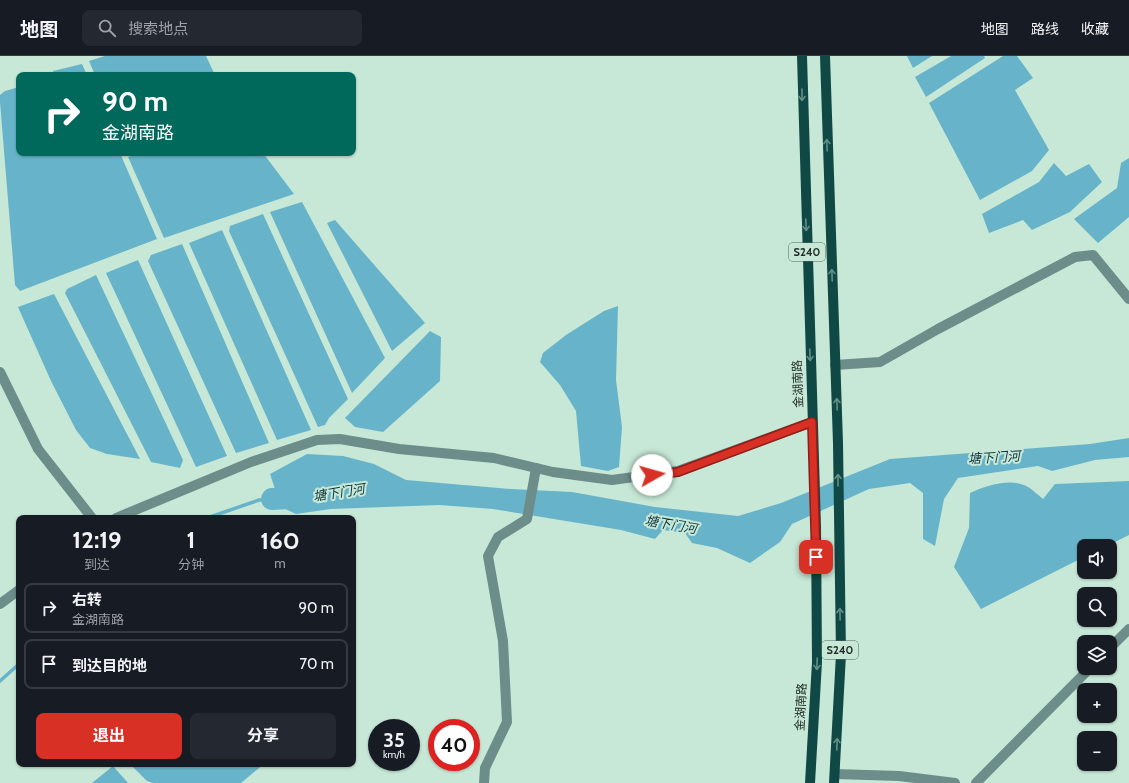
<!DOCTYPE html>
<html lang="zh">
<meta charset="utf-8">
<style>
:root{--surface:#171b24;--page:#242831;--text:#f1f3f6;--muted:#9ea1a6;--line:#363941;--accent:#d93025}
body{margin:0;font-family:Cabin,"Noto Sans SC",sans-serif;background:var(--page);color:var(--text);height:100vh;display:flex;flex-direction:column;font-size:15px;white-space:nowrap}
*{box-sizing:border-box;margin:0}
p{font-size:13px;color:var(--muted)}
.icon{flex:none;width:22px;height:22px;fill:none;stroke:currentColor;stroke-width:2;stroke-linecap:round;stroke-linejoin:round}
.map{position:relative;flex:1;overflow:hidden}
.sheet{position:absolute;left:16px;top:459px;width:340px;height:252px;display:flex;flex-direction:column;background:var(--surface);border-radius:8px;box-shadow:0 1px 3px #0004}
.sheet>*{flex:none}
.guide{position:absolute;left:16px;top:16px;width:340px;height:84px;border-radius:8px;box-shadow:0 1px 3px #0004;background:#00695c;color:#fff;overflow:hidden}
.tools{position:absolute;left:1077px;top:483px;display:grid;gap:8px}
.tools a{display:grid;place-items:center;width:40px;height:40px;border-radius:8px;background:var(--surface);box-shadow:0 1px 3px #0004;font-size:20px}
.speed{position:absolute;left:368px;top:663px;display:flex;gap:8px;font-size:20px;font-weight:700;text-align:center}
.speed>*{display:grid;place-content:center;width:52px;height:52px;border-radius:50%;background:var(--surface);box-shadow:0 1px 3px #0004;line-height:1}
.speed small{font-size:10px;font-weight:400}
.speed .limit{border:6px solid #d22;background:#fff;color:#111}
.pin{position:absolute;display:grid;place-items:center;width:34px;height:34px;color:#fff;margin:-17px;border-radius:8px;box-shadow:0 2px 6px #0006}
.me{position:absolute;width:44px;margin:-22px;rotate:83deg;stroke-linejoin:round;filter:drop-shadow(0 0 3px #0008)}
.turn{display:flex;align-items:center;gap:14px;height:84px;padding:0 20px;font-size:18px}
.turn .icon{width:52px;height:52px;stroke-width:2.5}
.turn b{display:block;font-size:28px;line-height:34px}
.eta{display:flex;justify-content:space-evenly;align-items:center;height:68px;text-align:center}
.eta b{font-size:24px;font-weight:700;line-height:28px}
.cta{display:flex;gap:8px;margin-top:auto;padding:8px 20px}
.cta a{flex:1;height:46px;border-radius:8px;background:var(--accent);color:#fff;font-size:16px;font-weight:700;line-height:46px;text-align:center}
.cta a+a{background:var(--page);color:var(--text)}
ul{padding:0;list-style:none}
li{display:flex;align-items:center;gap:12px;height:50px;margin:0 8px 6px;padding:0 12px;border:2px solid var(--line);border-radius:8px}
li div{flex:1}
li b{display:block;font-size:15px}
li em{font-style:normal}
header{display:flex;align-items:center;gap:24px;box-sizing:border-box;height:56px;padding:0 20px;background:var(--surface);border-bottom:1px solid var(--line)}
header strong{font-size:19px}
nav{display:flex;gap:22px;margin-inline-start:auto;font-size:14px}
.search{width:280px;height:36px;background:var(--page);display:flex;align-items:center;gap:10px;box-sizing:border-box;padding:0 14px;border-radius:8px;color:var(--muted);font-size:15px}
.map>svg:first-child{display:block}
.water{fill:#67b4ca}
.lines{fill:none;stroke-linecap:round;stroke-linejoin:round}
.stream{stroke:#67b4ca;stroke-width:3.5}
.river{stroke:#67b4ca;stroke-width:22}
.minor{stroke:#6c8d8a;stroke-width:10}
.major{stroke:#104845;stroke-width:10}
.oneway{stroke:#629086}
.route-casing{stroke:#8d1f18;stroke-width:10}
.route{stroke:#d93025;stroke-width:7}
.labels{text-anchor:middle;stroke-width:4;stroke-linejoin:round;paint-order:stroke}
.shield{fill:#c7e8d6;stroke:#53655b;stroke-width:1}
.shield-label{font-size:11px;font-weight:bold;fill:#212d26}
.street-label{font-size:12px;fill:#212d26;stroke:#c7e8d6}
.water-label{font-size:13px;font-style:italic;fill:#0f343e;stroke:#c7e8d6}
</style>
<header>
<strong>地图</strong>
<div class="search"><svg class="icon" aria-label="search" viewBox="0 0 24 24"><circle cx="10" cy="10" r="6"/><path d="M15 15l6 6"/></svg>搜索地点</div>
<nav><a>地图</a><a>路线</a><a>收藏</a></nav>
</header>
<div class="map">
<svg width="1129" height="727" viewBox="0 0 1129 727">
<rect width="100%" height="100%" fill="#c7e8d6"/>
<g class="water">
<path d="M105,0H206L215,19H95L89,5Z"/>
<path d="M907,0H932L913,12Z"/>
<path d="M951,0H984L985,2L926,41L915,21Z"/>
<path d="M1003,0H1017L1033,22L1015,34L1049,94L1032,115L980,144L929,47Z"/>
<path d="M82,8L87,19H54L53,15Z"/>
<path d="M19,31V97H120L157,183L20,235L15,229L0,46V39L5,35Z"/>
<path d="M139,97H263L294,138L164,182L128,101Z"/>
<path d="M1129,102V161L1098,187L1074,163L1117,132L1121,107Z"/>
<path d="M1054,107L1066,120L1089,108L1102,126L1070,156L1032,174L1023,164L989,177L982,158L1039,126Z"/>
<path d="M302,146L385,302L352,337L270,156Z"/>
<path d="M263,158L348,343L329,362L325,369L318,371L229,175L230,170Z"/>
<path d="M335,164L425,267L392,295L327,167Z"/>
<path d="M222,174L311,374L277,384L189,187Z"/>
<path d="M182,188L269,387L236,397L148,205L151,199Z"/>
<path d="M138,204L227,400L196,411L106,217Z"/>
<path d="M96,219L183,404L180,412L151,406L65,237L67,233Z"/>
<path d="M54,238L140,403L107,398L90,392L76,374L51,325L18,251Z"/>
<path d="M618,250L616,324L622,371L619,411L608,415L581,410L576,355L560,329L540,306L543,297L566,279L604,255Z"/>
<path d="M430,275L441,281L440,325L383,376L355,371L345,362Z"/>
<path d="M1129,382V401L1095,404L1052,415L1038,410L958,422L944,443L935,490L923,483V437L910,427L869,433L792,468L780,486L750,507L717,492L692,487L685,477L663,474L655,483L621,474L493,453L439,449L331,453L296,458L281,451L270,418L307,398L343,400L374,408L406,424L511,433L572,436L655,451L738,460L781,447L890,403L1090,388Z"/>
<path d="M1129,425V479L1107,490H1084V501L981,553L954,511L969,472L970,437C985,430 1012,421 1028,431C1033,434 1038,439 1043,443L1055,428Z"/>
<path d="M130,708H264L241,727H153L147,725Z"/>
<path d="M113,710L128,727H92Z"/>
</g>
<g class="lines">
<g class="stream">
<path d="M207,462L259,444L272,443"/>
<path d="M0,625L19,608"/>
</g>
<path class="river" d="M272,443L309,441"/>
<g class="minor">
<path d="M835,309L880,306L938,273L1075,201L1093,199L1129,243"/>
<path d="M0,316L38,393L92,462"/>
<path d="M116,462L251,406L317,384L340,383L399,393L494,402L553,416L612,424L678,415L812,366"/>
<path d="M0,548L19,534"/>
<path d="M1110,592L1129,573"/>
<path d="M835,718L899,720L955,727"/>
<path d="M484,727L485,712L507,666L503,585L488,500L498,481L527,463L536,412"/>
<path d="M976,727L1090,612"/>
</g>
<g class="major">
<path d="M802,0L816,471L817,606L810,727"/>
<path d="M825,0L838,387L841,598L834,727"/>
</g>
</g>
<defs><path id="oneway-shaft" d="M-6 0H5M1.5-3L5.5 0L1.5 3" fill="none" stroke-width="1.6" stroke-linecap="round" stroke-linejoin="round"/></defs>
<g class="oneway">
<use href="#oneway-shaft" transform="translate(802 39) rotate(90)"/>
<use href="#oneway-shaft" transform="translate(827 89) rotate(-92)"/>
<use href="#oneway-shaft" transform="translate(806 169) rotate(88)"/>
<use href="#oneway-shaft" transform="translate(832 219) rotate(-92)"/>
<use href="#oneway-shaft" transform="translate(810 299) rotate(88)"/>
<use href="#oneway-shaft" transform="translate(837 348) rotate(-92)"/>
<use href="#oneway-shaft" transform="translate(838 424) rotate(-90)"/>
<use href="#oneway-shaft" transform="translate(840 558) rotate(-91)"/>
<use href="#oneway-shaft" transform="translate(817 608) rotate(92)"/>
<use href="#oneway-shaft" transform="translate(837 688) rotate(-88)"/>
</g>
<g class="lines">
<defs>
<path id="route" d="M652,419L678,416L812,366L816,501"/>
</defs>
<use href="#route" class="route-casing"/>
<use href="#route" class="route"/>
</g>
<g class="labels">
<g class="shield">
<rect x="789" y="187" width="36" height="18" rx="3"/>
<rect x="822" y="585" width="36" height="18" rx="3"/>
</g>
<g class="shield-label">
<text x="807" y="200">S240</text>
<text x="840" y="598">S240</text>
</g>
<g class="street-label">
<text transform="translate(798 328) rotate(-92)" y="4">金湖南路</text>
<text transform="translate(801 651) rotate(-87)" y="4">金湖南路</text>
</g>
<g class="water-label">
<text transform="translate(994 401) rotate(-3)" y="5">塘下门河</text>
<text transform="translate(339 436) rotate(-9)" y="5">塘下门河</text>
<text transform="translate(671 468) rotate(10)" y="5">塘下门河</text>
</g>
</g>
</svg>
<div class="tools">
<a><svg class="icon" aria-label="sound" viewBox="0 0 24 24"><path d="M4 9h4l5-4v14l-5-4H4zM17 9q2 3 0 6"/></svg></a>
<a><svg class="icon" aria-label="search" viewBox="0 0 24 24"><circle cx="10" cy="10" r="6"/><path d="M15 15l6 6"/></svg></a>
<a><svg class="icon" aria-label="layers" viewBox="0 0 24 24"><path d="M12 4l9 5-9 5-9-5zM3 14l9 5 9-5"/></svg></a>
<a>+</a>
<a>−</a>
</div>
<div class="speed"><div>35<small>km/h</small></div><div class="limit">40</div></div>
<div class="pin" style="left:816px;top:501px;background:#d93025"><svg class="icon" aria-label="arrive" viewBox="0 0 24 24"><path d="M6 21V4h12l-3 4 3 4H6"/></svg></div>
<svg class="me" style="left:652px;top:419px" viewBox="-20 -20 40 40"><circle r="19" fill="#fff"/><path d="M0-13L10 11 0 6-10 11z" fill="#d93025"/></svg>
<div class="guide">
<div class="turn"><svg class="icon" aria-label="right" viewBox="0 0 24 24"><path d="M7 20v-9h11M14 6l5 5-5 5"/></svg><div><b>90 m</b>金湖南路</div></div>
</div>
<section class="sheet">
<div class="eta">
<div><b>12:19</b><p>到达</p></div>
<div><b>1</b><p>分钟</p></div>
<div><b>160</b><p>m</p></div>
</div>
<ul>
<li><svg class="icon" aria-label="right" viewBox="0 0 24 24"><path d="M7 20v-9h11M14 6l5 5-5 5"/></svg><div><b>右转</b><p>金湖南路</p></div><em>90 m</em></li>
<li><svg class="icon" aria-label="arrive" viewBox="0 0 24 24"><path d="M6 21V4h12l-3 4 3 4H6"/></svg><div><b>到达目的地</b></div><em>70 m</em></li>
</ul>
<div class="cta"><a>退出</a><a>分享</a></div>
</section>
</div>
